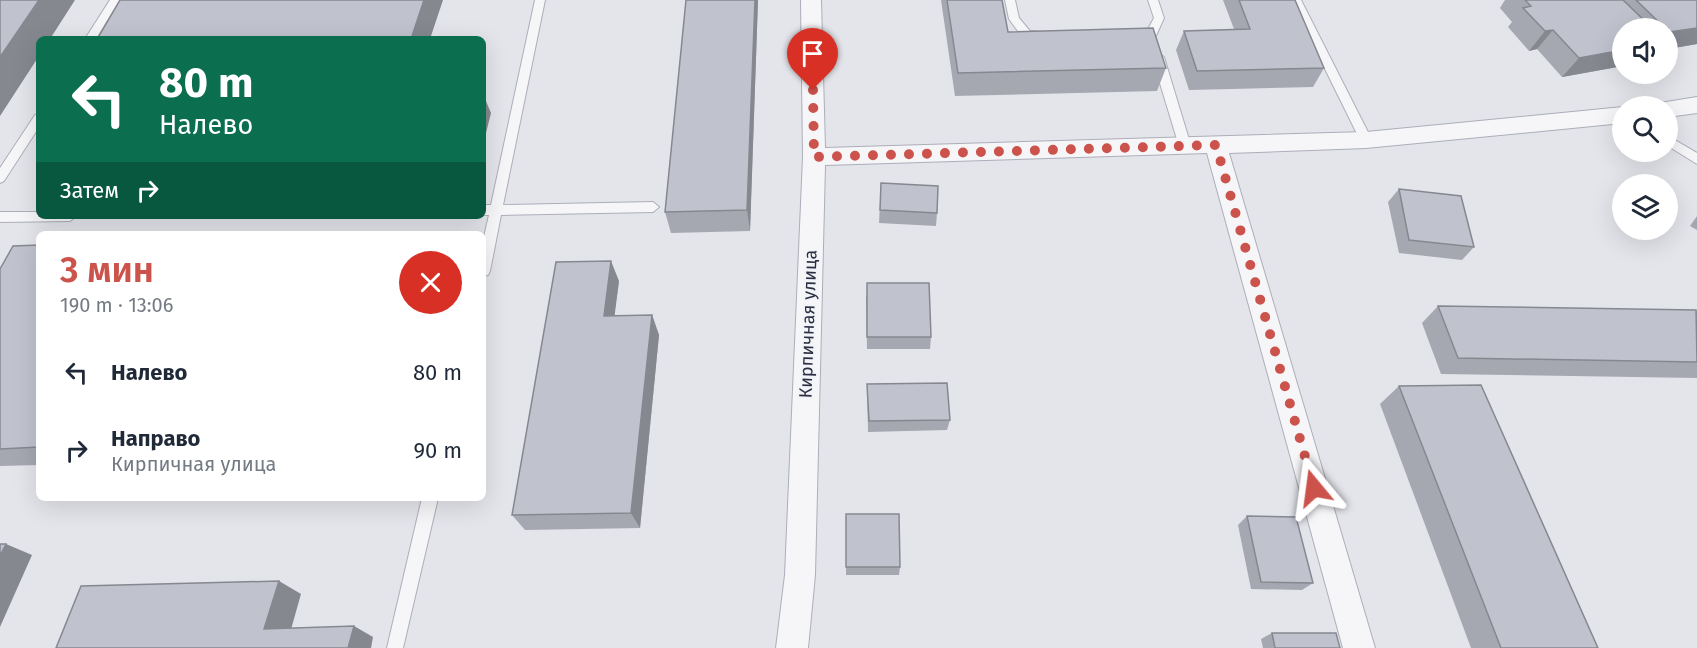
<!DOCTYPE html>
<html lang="ru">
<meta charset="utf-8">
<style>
:root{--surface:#fff;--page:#f6f6f7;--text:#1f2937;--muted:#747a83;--accent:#cc534c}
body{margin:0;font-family:"Fira Sans",sans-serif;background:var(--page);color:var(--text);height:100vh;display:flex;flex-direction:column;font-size:22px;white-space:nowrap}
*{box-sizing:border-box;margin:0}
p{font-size:20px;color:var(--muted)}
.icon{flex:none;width:33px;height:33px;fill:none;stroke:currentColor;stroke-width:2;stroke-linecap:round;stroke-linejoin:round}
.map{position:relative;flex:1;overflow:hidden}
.details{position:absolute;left:36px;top:231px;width:450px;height:270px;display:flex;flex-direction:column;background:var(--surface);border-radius:9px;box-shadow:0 6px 24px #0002}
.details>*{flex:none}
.top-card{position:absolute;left:36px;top:36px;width:450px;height:183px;border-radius:9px;box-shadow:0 6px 24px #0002;background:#0b6e4f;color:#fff;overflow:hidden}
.buttons{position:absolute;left:1612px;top:18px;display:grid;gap:12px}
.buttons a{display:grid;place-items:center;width:66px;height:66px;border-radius:50%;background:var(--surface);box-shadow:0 6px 24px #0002;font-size:30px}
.pin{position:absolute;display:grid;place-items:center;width:51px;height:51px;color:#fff;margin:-62px -26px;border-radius:50% 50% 50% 0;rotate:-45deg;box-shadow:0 0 6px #0007}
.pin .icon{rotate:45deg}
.me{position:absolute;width:66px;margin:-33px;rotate:344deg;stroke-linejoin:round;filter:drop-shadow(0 0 4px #0008)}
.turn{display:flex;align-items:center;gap:21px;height:126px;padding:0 24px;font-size:27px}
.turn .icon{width:78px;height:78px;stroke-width:2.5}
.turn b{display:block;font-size:42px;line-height:51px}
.then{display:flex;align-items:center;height:57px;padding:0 24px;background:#0003;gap:12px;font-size:22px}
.round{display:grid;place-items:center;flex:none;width:63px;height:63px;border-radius:32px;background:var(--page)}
.overview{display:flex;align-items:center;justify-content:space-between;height:102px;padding:0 24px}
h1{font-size:36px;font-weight:600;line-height:45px;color:var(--accent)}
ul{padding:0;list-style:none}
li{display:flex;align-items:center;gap:18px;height:78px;padding:0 24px}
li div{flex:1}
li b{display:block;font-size:22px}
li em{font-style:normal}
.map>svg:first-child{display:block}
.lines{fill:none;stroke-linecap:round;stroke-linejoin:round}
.service-casing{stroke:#acaeb9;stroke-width:2}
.minor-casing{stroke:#acaeb9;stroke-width:2}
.service{fill:#f6f6f9;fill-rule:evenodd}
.minor{fill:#f6f6f9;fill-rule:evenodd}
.wall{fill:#a5a8b1}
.shaded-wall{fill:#868890}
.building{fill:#c0c3ce;stroke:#868890;stroke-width:1.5}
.route{stroke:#cc534c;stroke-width:10;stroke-dasharray:0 18}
.labels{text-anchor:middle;stroke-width:4.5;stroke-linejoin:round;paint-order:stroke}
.street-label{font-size:18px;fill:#2b2f43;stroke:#f3f4f8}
</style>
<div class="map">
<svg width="1697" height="648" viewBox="0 0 1697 648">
<rect width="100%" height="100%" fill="#e3e5eb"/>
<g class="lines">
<defs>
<g id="service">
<path d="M110,0H120L96,39H85Z"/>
<path d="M535,0H545L503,205L653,202L659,207L653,212L501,215L490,271L488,275L483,276V241L489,215H483V205H491Z"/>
<path d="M1005,0H1015L1019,18L1030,31L1043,32V38H1023L1009,19Z"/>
<path d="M1148,0H1158L1164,18L1155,38L1139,39L1134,35L1135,32L1147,31L1154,18Z"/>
<path d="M1291,0H1301L1372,140L1370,143H1362L1360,140Z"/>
<path d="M1158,53L1164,57L1191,146L1185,150L1179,146L1152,57Z"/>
<path d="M39,114V127L4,181L0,183V168L35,115Z"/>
<path d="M1668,136L1697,153V164L1668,146Z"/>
<path d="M0,212H39V216H76L70,221L0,222Z"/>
<path d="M422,498H438L403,648H387Z"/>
</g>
<g id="minor">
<path d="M801,0H821L825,148L1366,132L1623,107V123L1366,148L1229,153L1375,648H1343L1207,153L825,165L815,575L808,648H776L785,575L803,157Z"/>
<path d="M1697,97V113L1668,117V106H1659L1660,103Z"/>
</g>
</defs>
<use href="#service" class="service-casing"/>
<use href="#minor" class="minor-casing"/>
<use href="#service" class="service"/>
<use href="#minor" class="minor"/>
</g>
<g class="wall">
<path d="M686,0H758L750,231L671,233L665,212Z"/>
<path d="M941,0H1002L1008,32L1166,68L1157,91L955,96Z"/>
<path d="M1223,0H1295L1324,68L1313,87L1189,90L1176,50L1184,31L1234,29Z"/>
<path d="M1505,0H1697V44L1668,49V28H1623V66L1562,77L1537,49L1529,51L1508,27L1512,22L1500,8Z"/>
<path d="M881,183L937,213L936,226L879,223Z"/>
<path d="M1399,189L1474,247L1462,260L1399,253L1388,202Z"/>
<path d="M1697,216V230L1690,226Z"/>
<path d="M39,245V465L0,466V269Z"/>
<path d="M619,281L614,316L652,315L659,335L640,528L525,530L512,515Z"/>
<path d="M866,295L931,337L930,349H867Z"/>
<path d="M1438,306L1697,311V378L1441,374L1422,323Z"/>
<path d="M867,384L950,420L947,430L868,432Z"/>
<path d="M1399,386L1598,648H1471L1380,404Z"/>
<path d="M846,514L900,567L899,575H846Z"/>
<path d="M1247,516L1313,583L1302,590L1251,589L1238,525Z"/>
<path d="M1272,633L1340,648H1263L1261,639Z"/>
</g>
<g class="shaded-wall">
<path d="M39,0H75L50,39H39V56L0,116V57Z"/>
<path d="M424,0H443L430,39H411Z"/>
<path d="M755,0H758L750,231L747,210Z"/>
<path d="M1697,28V44L1668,49L1669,32Z"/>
<path d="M1553,30L1537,49L1529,51L1545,31Z"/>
<path d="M1623,50V66L1562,77L1579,58Z"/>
<path d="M483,94L491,113L483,145Z"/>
<path d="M611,261L619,281L612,336L604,316Z"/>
<path d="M652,315L659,335L640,528L631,513Z"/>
<path d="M6,544L32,555L0,627V556Z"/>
<path d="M279,581L301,594L288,640L264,629Z"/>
<path d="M354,626L373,637L371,648H348Z"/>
</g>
<g class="building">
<path d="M0,0H39L0,57Z"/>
<path d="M120,0H424L411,39H97Z"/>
<path d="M686,0H755L747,210L665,212Z"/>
<path d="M947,0H1002L1008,32L1153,28L1166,68L958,73Z"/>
<path d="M1239,0H1295L1324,68L1197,71L1184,31L1250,29Z"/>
<path d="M1525,0H1623L1652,28H1623V50L1579,58L1553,30L1545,31L1523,8L1531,6Z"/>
<path d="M1636,0H1697V28L1669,32L1668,28H1665Z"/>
<path d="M881,183L938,186L937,213L880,210Z"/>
<path d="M1399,189L1461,196L1474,247L1409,240Z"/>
<path d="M39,245V447L0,449V269L13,246Z"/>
<path d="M611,261L604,316L652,315L631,513L512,515L556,262Z"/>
<path d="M867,283H929L931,337H867Z"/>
<path d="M1438,306L1696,310L1697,362L1458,358Z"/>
<path d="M947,383L950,420L869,421L867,384Z"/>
<path d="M1481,385L1598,648H1501L1399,386Z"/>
<path d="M846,514H899L900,567H846Z"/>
<path d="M1247,516L1296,517L1313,583L1261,582Z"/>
<path d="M0,544H6L0,556Z"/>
<path d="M279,581L264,629L354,626L348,648H56L81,586Z"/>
<path d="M1272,633H1336L1340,648H1275Z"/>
</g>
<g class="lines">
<path class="route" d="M813,90L814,157L1216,145L1314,488"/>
</g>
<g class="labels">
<g class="street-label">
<text transform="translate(808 324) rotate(-88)" y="6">Кирпичная улица</text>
</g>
</g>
</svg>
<div class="buttons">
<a><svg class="icon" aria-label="sound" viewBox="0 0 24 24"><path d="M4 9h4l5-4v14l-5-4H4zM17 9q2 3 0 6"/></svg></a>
<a><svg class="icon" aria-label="search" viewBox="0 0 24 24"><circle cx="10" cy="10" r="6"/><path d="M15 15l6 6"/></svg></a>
<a><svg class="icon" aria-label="layers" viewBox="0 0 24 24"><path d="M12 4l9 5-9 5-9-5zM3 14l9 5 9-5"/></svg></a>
</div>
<div class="pin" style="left:813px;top:90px;background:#d93025"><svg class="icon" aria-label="arrive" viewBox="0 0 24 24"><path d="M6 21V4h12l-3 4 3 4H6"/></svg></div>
<svg class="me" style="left:1314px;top:488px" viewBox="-20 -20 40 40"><path d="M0-17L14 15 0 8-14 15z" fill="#cc534c" stroke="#fff" stroke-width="4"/></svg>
<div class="top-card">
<div class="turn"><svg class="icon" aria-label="left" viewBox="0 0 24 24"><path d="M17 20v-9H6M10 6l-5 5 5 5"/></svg><div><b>80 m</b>Налево</div></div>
<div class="then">Затем<svg class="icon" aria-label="right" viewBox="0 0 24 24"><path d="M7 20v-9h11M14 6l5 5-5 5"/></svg></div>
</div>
<section class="details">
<div class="overview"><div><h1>3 мин</h1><p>190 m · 13:06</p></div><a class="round" style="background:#d93025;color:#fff"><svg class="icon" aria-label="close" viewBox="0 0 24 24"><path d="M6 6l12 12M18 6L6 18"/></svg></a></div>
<ul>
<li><svg class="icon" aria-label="left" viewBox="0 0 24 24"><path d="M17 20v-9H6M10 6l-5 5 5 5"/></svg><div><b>Налево</b></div><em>80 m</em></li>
<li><svg class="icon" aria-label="right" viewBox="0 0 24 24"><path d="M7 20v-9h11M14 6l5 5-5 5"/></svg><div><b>Направо</b><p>Кирпичная улица</p></div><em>90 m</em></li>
</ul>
</section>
</div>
